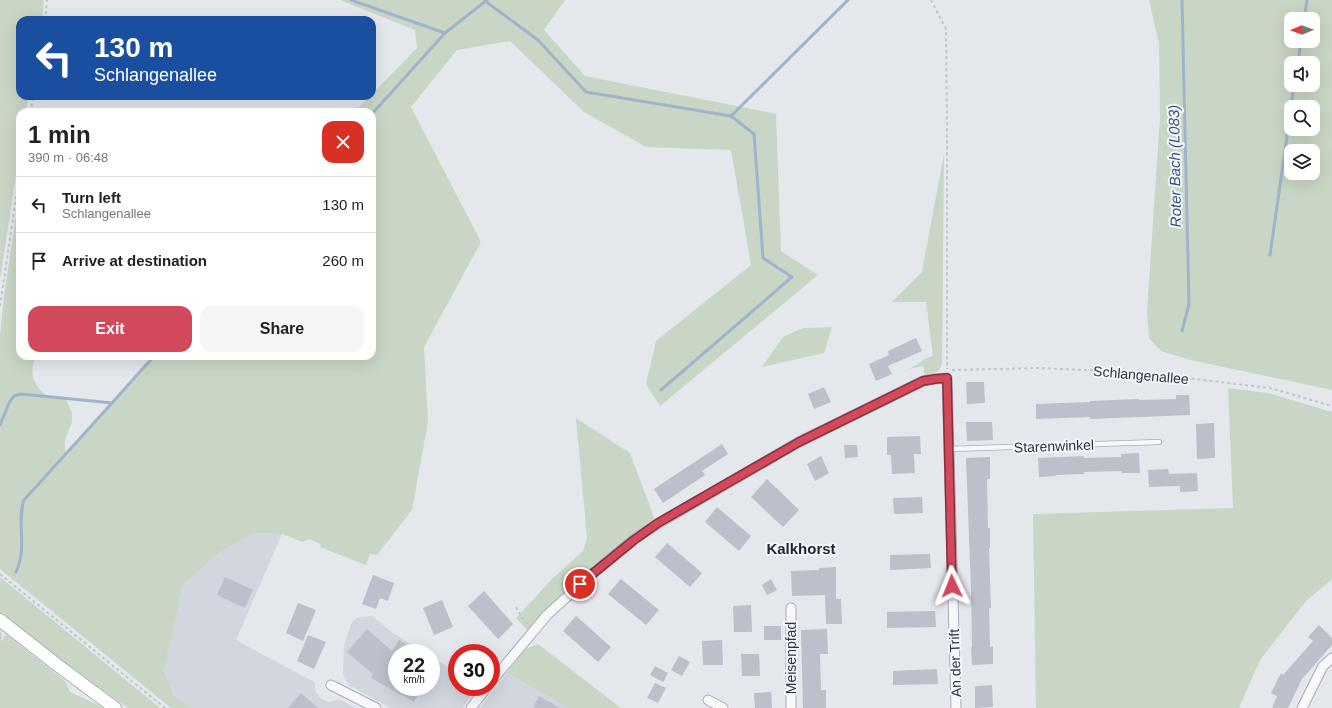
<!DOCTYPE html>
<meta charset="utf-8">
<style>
:root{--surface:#fff;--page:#f6f6f6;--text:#222;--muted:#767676;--line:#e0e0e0;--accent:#d1495b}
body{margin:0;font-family:Helvetica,sans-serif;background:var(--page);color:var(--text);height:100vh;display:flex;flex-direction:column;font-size:15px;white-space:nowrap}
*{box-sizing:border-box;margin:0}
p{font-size:13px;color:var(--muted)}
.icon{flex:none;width:22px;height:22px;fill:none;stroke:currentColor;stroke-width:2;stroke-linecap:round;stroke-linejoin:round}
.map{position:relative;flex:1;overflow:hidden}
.sheet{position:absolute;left:16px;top:108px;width:360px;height:252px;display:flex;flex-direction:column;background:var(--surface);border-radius:12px;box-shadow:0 4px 16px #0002}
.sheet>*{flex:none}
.guide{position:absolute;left:16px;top:16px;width:360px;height:84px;border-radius:12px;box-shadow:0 4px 16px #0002;background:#1a4fa0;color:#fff;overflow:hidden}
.needle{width:26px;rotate:269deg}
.controls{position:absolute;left:1284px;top:12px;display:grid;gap:8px}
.controls a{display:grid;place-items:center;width:36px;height:36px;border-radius:8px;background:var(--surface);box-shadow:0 4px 16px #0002;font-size:20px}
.speed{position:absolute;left:388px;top:644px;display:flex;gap:8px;font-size:20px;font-weight:700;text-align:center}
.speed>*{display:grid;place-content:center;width:52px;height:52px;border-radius:50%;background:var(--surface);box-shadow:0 4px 16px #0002;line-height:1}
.speed small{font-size:10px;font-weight:400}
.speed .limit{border:6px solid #d22;background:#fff;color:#111}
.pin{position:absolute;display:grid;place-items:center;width:34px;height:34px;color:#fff;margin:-17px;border:2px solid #fff;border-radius:50%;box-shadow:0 1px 4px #0007}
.me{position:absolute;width:44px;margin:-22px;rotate:358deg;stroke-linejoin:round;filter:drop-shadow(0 0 3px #0008)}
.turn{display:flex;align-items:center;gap:14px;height:84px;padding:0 12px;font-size:18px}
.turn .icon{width:52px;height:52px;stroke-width:2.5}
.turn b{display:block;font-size:28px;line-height:34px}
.round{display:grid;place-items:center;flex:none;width:42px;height:42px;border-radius:12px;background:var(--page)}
.summary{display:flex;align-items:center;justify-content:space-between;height:68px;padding:0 12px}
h1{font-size:24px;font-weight:700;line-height:30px}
.cta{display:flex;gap:8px;margin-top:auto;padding:8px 12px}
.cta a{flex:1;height:46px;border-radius:12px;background:var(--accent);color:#fff;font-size:16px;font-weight:700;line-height:46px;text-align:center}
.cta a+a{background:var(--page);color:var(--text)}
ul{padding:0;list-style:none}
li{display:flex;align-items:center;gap:12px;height:56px;padding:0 12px;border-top:1px solid var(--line)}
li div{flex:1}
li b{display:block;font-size:15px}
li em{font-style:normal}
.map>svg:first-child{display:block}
.built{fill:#d2d6de}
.green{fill:#c9d6c5;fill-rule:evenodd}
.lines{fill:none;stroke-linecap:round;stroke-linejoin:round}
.stream{stroke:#9fb4cc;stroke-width:3}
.building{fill:#bbc0ca}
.lane-casing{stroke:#a9aeb7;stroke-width:6}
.street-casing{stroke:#a9aeb7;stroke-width:11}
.secondary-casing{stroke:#a9aeb7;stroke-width:14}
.path{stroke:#c2c5cb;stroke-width:2;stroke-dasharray:3 3;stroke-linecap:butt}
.lane{stroke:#f7f8fa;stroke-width:4.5}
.street{stroke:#f7f8fa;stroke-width:9}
.secondary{stroke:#fff;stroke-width:12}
.route-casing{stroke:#882f3b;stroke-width:10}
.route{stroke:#d1495b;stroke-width:7}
.labels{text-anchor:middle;stroke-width:4;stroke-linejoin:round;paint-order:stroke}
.street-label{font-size:14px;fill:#2b3445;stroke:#f4f6f9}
.water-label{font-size:15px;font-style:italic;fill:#34527a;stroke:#f4f6f9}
.neighbourhood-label{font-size:15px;font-weight:bold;fill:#1d2536;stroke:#f4f6f9}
</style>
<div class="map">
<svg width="1332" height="708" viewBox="0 0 1332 708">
<rect width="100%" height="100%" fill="#e4e7ec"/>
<g class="built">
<path d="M252,533L282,534L236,640L314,682L316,692L320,698L329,702L338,700L343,701L355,708H193L174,696L164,671L183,585L219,553Z"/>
<path d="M372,616L393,633L425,653H397V687H431V656L457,673V687H471L474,692L462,708H390L349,685L345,679L343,672L344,645L351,624L356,618Z"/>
<path d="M507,673L568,708H480Z"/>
</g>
<g class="green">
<path d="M0,0H44L42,20H20V96H28L26,112H20V148L0,280Z"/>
<path d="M340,0H565L544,30L585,76L776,114L781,251L818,275L660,406L646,384L656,341L751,265L731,150L646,147L584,112L510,41L457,50L411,107L481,242L424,347L428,422L412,510L377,555L370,554L366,565L320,547L321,544L309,539L303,542L282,534L252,533L219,553L183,585L164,671L174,696L193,708H171L0,569V336L4,296L20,189V356H37C27,370 34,388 48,396C52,399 61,398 66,399L72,413V422L65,440V455L154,356H372V112H354L370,96H372V94L417,48L415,30Z"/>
<path d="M1149,0H1332V390L1191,360L1161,351L1149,338L1147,312L1160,118L1159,44ZM1291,19H1313V41H1291ZM1291,63H1313V85H1291ZM1291,107H1313V129H1291ZM1291,151H1313V173H1291Z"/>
<path d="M944,154L942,362C941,373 934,373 925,376L923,366L909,369C918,364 924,358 933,356L926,302H892L922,272Z"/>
<path d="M832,327L824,353L762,367L783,337L803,328Z"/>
<path d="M1228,388L1268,393L1332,412V579L1306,601L1260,660L1239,708H1036L1033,514L1233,508Z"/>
<path d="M576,418L630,453L655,520L587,573L558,599L528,631L516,618L554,577L583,551L587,538Z"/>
<path d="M0,577L160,708H128L60,660L0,613Z"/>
<path d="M0,630L1,631L2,642L4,637L7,635L65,681L70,692C81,698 93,701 102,708H0Z"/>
<path d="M538,644L621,708H568L507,673L524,650Z"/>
</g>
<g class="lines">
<g class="stream">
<path d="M351,0L445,33"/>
<path d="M485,1L538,40L586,92L731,116L848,0"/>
<path d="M1304,19L1307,0"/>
<path d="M1298,63L1301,41"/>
<path d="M1291,107L1294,85"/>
<path d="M372,114L445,33L487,0"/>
<path d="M1270,255L1291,109"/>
<path d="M1182,331L1189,304L1182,0"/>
<path d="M661,390L792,277L763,258L754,134L731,116"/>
<path d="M0,425L10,401L14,396L21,394L112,403L154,356"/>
<path d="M16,572C28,546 16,524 24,500L112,403"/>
</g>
</g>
<g class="building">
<path d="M916,338L922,351L888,366L892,374L876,381L869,364L889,355L888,351Z"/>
<path d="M966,382H984L985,403L967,404Z"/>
<path d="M824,387L831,402L814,409L808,394Z"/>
<path d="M1176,395H1189L1190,415L1090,419V417L1036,419V404L1090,402V401L1139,399V400L1176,399Z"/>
<path d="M966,422H992L993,440L967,441Z"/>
<path d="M1214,423L1215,458L1197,459L1196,424Z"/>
<path d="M920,436L921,454H914L915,473L892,474L891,455H887V437Z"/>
<path d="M722,444L728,454L702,471L705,475L663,503L654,489Z"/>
<path d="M844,445H857L858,457L845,458Z"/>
<path d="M1139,453L1140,473H1122V471L1084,472V474L1056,475V476L1039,477L1038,458L1084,456V458L1121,457V454Z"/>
<path d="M821,456L829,473L815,481L807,464Z"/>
<path d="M990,457V479H987L988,528H990V548H989L991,608H989L990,647L993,646V664L972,665L971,647H972L971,589L966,458Z"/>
<path d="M1168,469L1169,474L1197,473L1198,491L1180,492V486L1149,487L1148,470Z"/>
<path d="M767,479L799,510L783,527L751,497Z"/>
<path d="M922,497L923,513L894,514L893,498Z"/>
<path d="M717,507L751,536L739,551L705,522Z"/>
<path d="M667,543L702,573L690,587L655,557Z"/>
<path d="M930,554L931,568L890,570V555Z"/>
<path d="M836,567V599H841L842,624H826L825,595L792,596L791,571L819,570V568Z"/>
<path d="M373,575L394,583L388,601L380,598L376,609L362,604Z"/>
<path d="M225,577L253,590L245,608L217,595Z"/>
<path d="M621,579L659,610L646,625L608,594Z"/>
<path d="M771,579L777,590L767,595L762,585Z"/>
<path d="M484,591L513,624L498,639L468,606Z"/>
<path d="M442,600L453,627L434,635L423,608Z"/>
<path d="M298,603L316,610L303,641L286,633Z"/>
<path d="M751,605L752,632H734L733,606Z"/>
<path d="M935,611L936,627L887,628V612Z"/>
<path d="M576,616L611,647L598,662L563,631Z"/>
<path d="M1319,625L1332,638V645L1302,679L1288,708H1272L1277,696L1271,693L1281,673L1283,675L1313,641L1308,637Z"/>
<rect x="764" y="626" width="17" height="14"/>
<path d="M367,629L392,651L399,640L420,653H397V687H422L414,702L371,678L373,674L347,652Z"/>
<path d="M827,629L828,654H820L821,690H826V708H803L801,630Z"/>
<path d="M308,635L326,642L314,669L297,661Z"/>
<path d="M722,640L723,665H703L702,641Z"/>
<path d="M741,654H759L760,676H742Z"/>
<path d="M679,656L690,662L682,676L671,670Z"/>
<path d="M655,666L668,673L663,682L650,675Z"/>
<path d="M937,669L938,684L893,685V671Z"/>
<path d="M655,683L666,688L658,703L647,698Z"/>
<path d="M992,685L993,707L975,708V686Z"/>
<path d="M771,692L772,708H755L754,693Z"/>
<path d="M301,693L318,708H288Z"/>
<path d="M539,696L560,708H533Z"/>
</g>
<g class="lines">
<defs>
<path id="lane" d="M949,449L1159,442"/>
<g id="street">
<path d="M491,682L547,615L590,576L633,540L659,523L799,442L923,381L935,379L947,378L956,708"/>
<path d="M331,685L376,708"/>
<path d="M708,700L723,708"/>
<path d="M471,708L487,687"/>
<path d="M791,708V608"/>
<path d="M1302,708L1323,666L1332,658"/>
</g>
<path id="secondary" d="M0,620L56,664L115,708"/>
</defs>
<use href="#lane" class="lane-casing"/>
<use href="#street" class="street-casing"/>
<use href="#secondary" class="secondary-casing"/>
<g class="path">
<path d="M931,0L946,29L947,138V369"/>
<path d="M45,20L47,0"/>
<path d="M29,112L35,96"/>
<path d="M0,306L20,171"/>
<path d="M952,370L1038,368L1136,372L1270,388L1332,406"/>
<path d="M0,574L165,708"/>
<path d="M516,607L521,616L528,625"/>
</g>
<use href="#lane" class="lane"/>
<use href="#street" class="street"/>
<use href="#secondary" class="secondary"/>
</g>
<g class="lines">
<defs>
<path id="route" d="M580,584L634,540L658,523L799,442L923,381L935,379L947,378L952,586"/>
</defs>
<use href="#route" class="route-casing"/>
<use href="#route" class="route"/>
</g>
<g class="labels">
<g class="street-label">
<text transform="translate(1141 375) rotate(5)" y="5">Schlangenallee</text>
<text transform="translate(1054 446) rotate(-2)" y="5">Starenwinkel</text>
<text transform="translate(791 658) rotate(-90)" y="5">Meisenpfad</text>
<text transform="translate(955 663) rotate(-92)" y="5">An der Trift</text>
</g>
<g class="water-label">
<text transform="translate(1175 166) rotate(-91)" y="5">Roter Bach (L083)</text>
</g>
<g class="neighbourhood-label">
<text x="801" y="554">Kalkhorst</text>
</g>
</g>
</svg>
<div class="controls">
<a><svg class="needle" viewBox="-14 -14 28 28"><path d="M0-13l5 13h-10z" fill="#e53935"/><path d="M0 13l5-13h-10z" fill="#767676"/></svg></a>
<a><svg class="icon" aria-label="sound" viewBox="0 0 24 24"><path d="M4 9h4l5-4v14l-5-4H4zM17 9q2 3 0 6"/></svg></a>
<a><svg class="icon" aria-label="search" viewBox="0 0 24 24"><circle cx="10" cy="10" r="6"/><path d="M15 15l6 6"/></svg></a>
<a><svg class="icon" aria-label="layers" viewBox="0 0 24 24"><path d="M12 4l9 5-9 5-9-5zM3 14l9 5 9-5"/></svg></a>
</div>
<div class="speed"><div>22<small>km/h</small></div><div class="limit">30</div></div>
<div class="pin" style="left:580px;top:584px;background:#d93025"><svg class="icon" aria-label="arrive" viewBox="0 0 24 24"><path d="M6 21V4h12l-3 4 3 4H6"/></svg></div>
<svg class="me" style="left:952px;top:586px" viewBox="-20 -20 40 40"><path d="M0-17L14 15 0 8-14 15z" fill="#d1495b" stroke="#fff" stroke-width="4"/></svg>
<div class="guide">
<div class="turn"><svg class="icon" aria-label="left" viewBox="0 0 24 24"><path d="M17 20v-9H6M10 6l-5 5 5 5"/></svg><div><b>130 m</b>Schlangenallee</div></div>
</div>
<section class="sheet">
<div class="summary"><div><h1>1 min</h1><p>390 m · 06:48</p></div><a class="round" style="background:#d93025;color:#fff"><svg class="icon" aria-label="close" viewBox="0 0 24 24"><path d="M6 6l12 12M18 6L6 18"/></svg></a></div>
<ul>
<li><svg class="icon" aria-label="left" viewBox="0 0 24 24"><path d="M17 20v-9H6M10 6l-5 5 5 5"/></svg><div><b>Turn left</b><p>Schlangenallee</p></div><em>130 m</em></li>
<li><svg class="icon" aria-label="arrive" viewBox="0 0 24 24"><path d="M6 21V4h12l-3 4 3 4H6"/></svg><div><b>Arrive at destination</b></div><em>260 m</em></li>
</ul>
<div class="cta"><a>Exit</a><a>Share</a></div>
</section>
</div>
